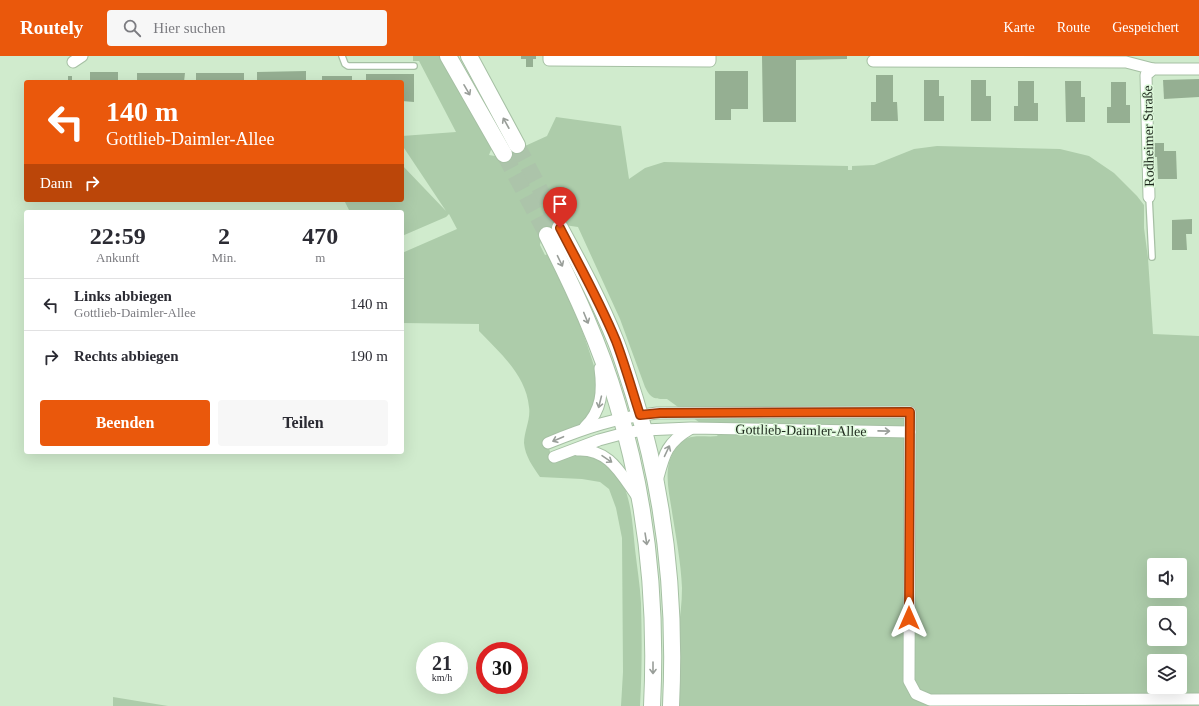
<!DOCTYPE html>
<html lang="de">
<meta charset="utf-8">
<style>
:root{--surface:#fff;--page:#f7f7f7;--text:#2b2b33;--muted:#7c7c81;--line:#e1e1e2;--accent:#ea580c}
body{margin:0;font-family:"Times New Roman",serif;background:var(--page);color:var(--text);height:100vh;display:flex;flex-direction:column;font-size:15px;white-space:nowrap}
*{box-sizing:border-box;margin:0}
p{font-size:13px;color:var(--muted)}
.icon{flex:none;width:22px;height:22px;fill:none;stroke:currentColor;stroke-width:2;stroke-linecap:round;stroke-linejoin:round}
.map{position:relative;flex:1;overflow:hidden}
.drawer{position:absolute;left:24px;top:154px;width:380px;height:244px;display:flex;flex-direction:column;background:var(--surface);border-radius:4px;box-shadow:0 4px 16px #0002}
.drawer>*{flex:none}
.guide{position:absolute;left:24px;top:24px;width:380px;height:122px;border-radius:4px;box-shadow:0 4px 16px #0002;background:#ea580c;color:#fff;overflow:hidden}
.fabs{position:absolute;left:1147px;top:502px;display:grid;gap:8px}
.fabs a{display:grid;place-items:center;width:40px;height:40px;border-radius:4px;background:var(--surface);box-shadow:0 4px 16px #0002;font-size:20px}
.speed{position:absolute;left:416px;top:586px;display:flex;gap:8px;font-size:20px;font-weight:700;text-align:center}
.speed>*{display:grid;place-content:center;width:52px;height:52px;border-radius:50%;background:var(--surface);box-shadow:0 4px 16px #0002;line-height:1}
.speed small{font-size:10px;font-weight:400}
.speed .limit{border:6px solid #d22;background:#fff;color:#111}
.pin{position:absolute;display:grid;place-items:center;width:34px;height:34px;color:#fff;margin:-41px -17px;border-radius:50% 50% 50% 0;rotate:-45deg;box-shadow:0 0 4px #0007}
.pin .icon{rotate:45deg}
.me{position:absolute;width:44px;margin:-22px;rotate:0deg;stroke-linejoin:round;filter:drop-shadow(0 0 3px #0008)}
.turn{display:flex;align-items:center;gap:14px;height:84px;padding:0 16px;font-size:18px}
.turn .icon{width:52px;height:52px;stroke-width:2.5}
.turn b{display:block;font-size:28px;line-height:34px}
.then{display:flex;align-items:center;height:38px;padding:0 16px;background:#0003;gap:8px;font-size:15px}
.eta{display:flex;justify-content:space-evenly;align-items:center;height:68px;text-align:center}
.eta b{font-size:24px;font-weight:600;line-height:28px}
.primary-button{display:flex;gap:8px;margin-top:auto;padding:8px 16px}
.primary-button a{flex:1;height:46px;border-radius:4px;background:var(--accent);color:#fff;font-size:16px;font-weight:600;line-height:46px;text-align:center}
.primary-button a+a{background:var(--page);color:var(--text)}
ul{padding:0;list-style:none}
li{display:flex;align-items:center;gap:12px;height:52px;padding:0 16px;border-top:1px solid var(--line)}
li div{flex:1}
li b{display:block;font-size:15px}
li em{font-style:normal}
header{display:flex;align-items:center;gap:24px;box-sizing:border-box;height:56px;padding:0 20px;background:var(--accent);color:#fff}
header strong{font-size:19px}
nav{display:flex;gap:22px;margin-inline-start:auto;font-size:14px}
.search{width:280px;height:36px;background:var(--page);display:flex;align-items:center;gap:10px;box-sizing:border-box;padding:0 14px;border-radius:4px;color:var(--muted);font-size:15px}
.map>svg:first-child{display:block}
.green{fill:#adccaa;fill-rule:evenodd}
.building{fill:#95af92}
.lines{fill:none;stroke-linecap:round;stroke-linejoin:round}
.secondary-tunnel{stroke:#acc4aa;stroke-width:16;stroke-dasharray:16 8;stroke-linecap:butt}
.lane-casing{stroke:#a6c0a4;stroke-width:8}
.street-casing{stroke:#a6c0a4;stroke-width:13}
.secondary-casing{stroke:#a6c0a4;stroke-width:18}
.lane{stroke:#fff;stroke-width:5.5}
.street{stroke:#fff;stroke-width:11}
.secondary{stroke:#fff;stroke-width:16}
.oneway{stroke:#999e99}
.route-casing{stroke:#983908;stroke-width:10}
.route{stroke:#ea580c;stroke-width:7}
.labels{text-anchor:middle;stroke-width:3;stroke-linejoin:round;paint-order:stroke}
.street-label{font-size:14px;fill:#1d271c;stroke:#ddf8da}
</style>
<header>
<strong>Routely</strong>
<div class="search"><svg class="icon" aria-label="search" viewBox="0 0 24 24"><circle cx="10" cy="10" r="6"/><path d="M15 15l6 6"/></svg>Hier suchen</div>
<nav><a>Karte</a><a>Route</a><a>Gespeichert</a></nav>
</header>
<div class="map">
<svg width="1199" height="650" viewBox="0 0 1199 650">
<rect width="100%" height="100%" fill="#d0ebcd"/>
<g class="green">
<path d="M413,0H441L493,89L489,99L501,101L547,80L556,61L621,70L629,123L645,112L664,106L848,110V114H852V110L874,109L914,93L937,90L1060,93L1089,100L1114,117L1137,140L1144,149V172L1148,202L1153,278L1199,280V650H677C678,626 676,601 678,577C680,562 682,547 682,532C681,507 676,481 672,456C669,435 662,411 676,392C688,375 701,382 718,380L667,343C654,343 651,343 645,331L620,263L578,171L564,169L542,178L540,189L545,199L551,197C560,219 604,321 599,339C597,345 588,361 584,366C576,376 558,380 546,385L554,406C565,402 581,395 592,399C608,404 618,419 625,433C632,451 633,474 635,493C637,511 640,529 641,547C642,581 642,616 640,650H621L623,616L622,482L616,452L609,433L600,426L582,423L540,421C533,411 525,400 524,387C524,375 531,363 529,351C526,319 500,297 479,275V268L402,267V197L457,173L449,158L446,161L402,180V156H350L344,144H402V109L446,155L402,89V80L456,76L419,5H413ZM1154,509H1180V535H1154ZM1154,557H1180V583H1154ZM1154,605H1180V631H1154Z"/>
<path d="M113,641L168,650H113Z"/>
</g>
<g class="building">
<path d="M521,0H536V3H533V11H526V3H521Z"/>
<path d="M762,0H847V3L796,4V66H763Z"/>
<path d="M306,15V26H257V16Z"/>
<path d="M715,15H748V53H731V64H715Z"/>
<rect x="90" y="16" width="28" height="10"/>
<path d="M137,17H185L184,26H137Z"/>
<rect x="196" y="17" width="48" height="9"/>
<path d="M366,18H414V46L402,45V26H366Z"/>
<path d="M876,19H893V46H897L898,65H871V46H876Z"/>
<rect x="68" y="20" width="4" height="6"/>
<rect x="322" y="20" width="30" height="6"/>
<path d="M1199,23V41L1164,43L1163,24Z"/>
<path d="M924,24H939V40H944V65H924Z"/>
<path d="M971,24H986V40H991V65H971Z"/>
<path d="M1018,25H1034V47H1038V65H1014V50H1018Z"/>
<path d="M1065,25H1081V41H1085V66H1066Z"/>
<path d="M1111,26H1126V49H1130V67H1107V51H1111Z"/>
<path d="M1152,87H1164V95H1176L1177,123H1158L1157,101H1153Z"/>
<path d="M1192,163V178H1186L1187,194H1172V164Z"/>
</g>
<g class="lines">
<g class="secondary-tunnel">
<path d="M517,89L560,172"/>
<path d="M504,98L547,179"/>
</g>
<defs>
<g id="lane">
<path d="M342,0L345,8L348,10H414"/>
<path d="M1149,141L1152,201"/>
</g>
<g id="street">
<path d="M549,0V4L710,5V0"/>
<path d="M873,5L1126,6L1153,13"/>
<path d="M73,6L82,0"/>
<path d="M1149,141L1146,19L1153,13H1199"/>
<path d="M585,371C602,354 603,335 600,312"/>
<path d="M548,387C587,371 615,362 657,357L910,356L909,625L916,638L930,644L1199,643"/>
<path d="M577,394C609,392 621,418 637,440"/>
<path d="M554,401L599,384L625,377L644,374L691,372L910,376"/>
<path d="M657,425C664,399 666,387 690,373"/>
</g>
<g id="secondary">
<path d="M448,0L504,98"/>
<path d="M469,0L517,89"/>
<path d="M560,172C580,209 600,246 616,286C623,304 629,324 635,343C666,444 676,545 671,650"/>
<path d="M547,179C574,233 600,288 617,347C647,445 657,548 652,650"/>
</g>
</defs>
<use href="#lane" class="lane-casing"/>
<use href="#street" class="street-casing"/>
<use href="#secondary" class="secondary-casing"/>
<use href="#lane" class="lane"/>
<use href="#street" class="street"/>
<use href="#secondary" class="secondary"/>
</g>
<defs><path id="oneway-shaft" d="M-6 0H5M1.5-3L5.5 0L1.5 3" fill="none" stroke-width="1.6" stroke-linecap="round" stroke-linejoin="round"/></defs>
<g class="oneway">
<use href="#oneway-shaft" transform="translate(467 34) rotate(60)"/>
<use href="#oneway-shaft" transform="translate(506 67) rotate(-119)"/>
<use href="#oneway-shaft" transform="translate(560 205) rotate(64)"/>
<use href="#oneway-shaft" transform="translate(586 262) rotate(68)"/>
<use href="#oneway-shaft" transform="translate(600 346) rotate(104)"/>
<use href="#oneway-shaft" transform="translate(884 375) rotate(1)"/>
<use href="#oneway-shaft" transform="translate(558 383) rotate(157)"/>
<use href="#oneway-shaft" transform="translate(667 395) rotate(-65)"/>
<use href="#oneway-shaft" transform="translate(607 403) rotate(34)"/>
<use href="#oneway-shaft" transform="translate(646 483) rotate(81)"/>
<use href="#oneway-shaft" transform="translate(653 612) rotate(90)"/>
</g>
<g class="lines">
<defs>
<path id="route" d="M560,172C579,209 600,246 616,285C625,309 632,334 640,359L660,357L910,356L909,562"/>
</defs>
<use href="#route" class="route-casing"/>
<use href="#route" class="route"/>
</g>
<g class="labels">
<g class="street-label">
<text transform="translate(1148 80) rotate(-91)" y="5">Rodheimer Straße</text>
<text transform="translate(801 374) rotate(1)" y="5">Gottlieb-Daimler-Allee</text>
</g>
</g>
</svg>
<div class="fabs">
<a><svg class="icon" aria-label="sound" viewBox="0 0 24 24"><path d="M4 9h4l5-4v14l-5-4H4zM17 9q2 3 0 6"/></svg></a>
<a><svg class="icon" aria-label="search" viewBox="0 0 24 24"><circle cx="10" cy="10" r="6"/><path d="M15 15l6 6"/></svg></a>
<a><svg class="icon" aria-label="layers" viewBox="0 0 24 24"><path d="M12 4l9 5-9 5-9-5zM3 14l9 5 9-5"/></svg></a>
</div>
<div class="speed"><div>21<small>km/h</small></div><div class="limit">30</div></div>
<div class="pin" style="left:560px;top:172px;background:#d93025"><svg class="icon" aria-label="arrive" viewBox="0 0 24 24"><path d="M6 21V4h12l-3 4 3 4H6"/></svg></div>
<svg class="me" style="left:909px;top:562px" viewBox="-20 -20 40 40"><path d="M0-17L14 15 0 8-14 15z" fill="#ea580c" stroke="#fff" stroke-width="4"/></svg>
<div class="guide">
<div class="turn"><svg class="icon" aria-label="left" viewBox="0 0 24 24"><path d="M17 20v-9H6M10 6l-5 5 5 5"/></svg><div><b>140 m</b>Gottlieb-Daimler-Allee</div></div>
<div class="then">Dann<svg class="icon" aria-label="right" viewBox="0 0 24 24"><path d="M7 20v-9h11M14 6l5 5-5 5"/></svg></div>
</div>
<section class="drawer">
<div class="eta">
<div><b>22:59</b><p>Ankunft</p></div>
<div><b>2</b><p>Min.</p></div>
<div><b>470</b><p>m</p></div>
</div>
<ul>
<li><svg class="icon" aria-label="left" viewBox="0 0 24 24"><path d="M17 20v-9H6M10 6l-5 5 5 5"/></svg><div><b>Links abbiegen</b><p>Gottlieb-Daimler-Allee</p></div><em>140 m</em></li>
<li><svg class="icon" aria-label="right" viewBox="0 0 24 24"><path d="M7 20v-9h11M14 6l5 5-5 5"/></svg><div><b>Rechts abbiegen</b></div><em>190 m</em></li>
</ul>
<div class="primary-button"><a>Beenden</a><a>Teilen</a></div>
</section>
</div>
